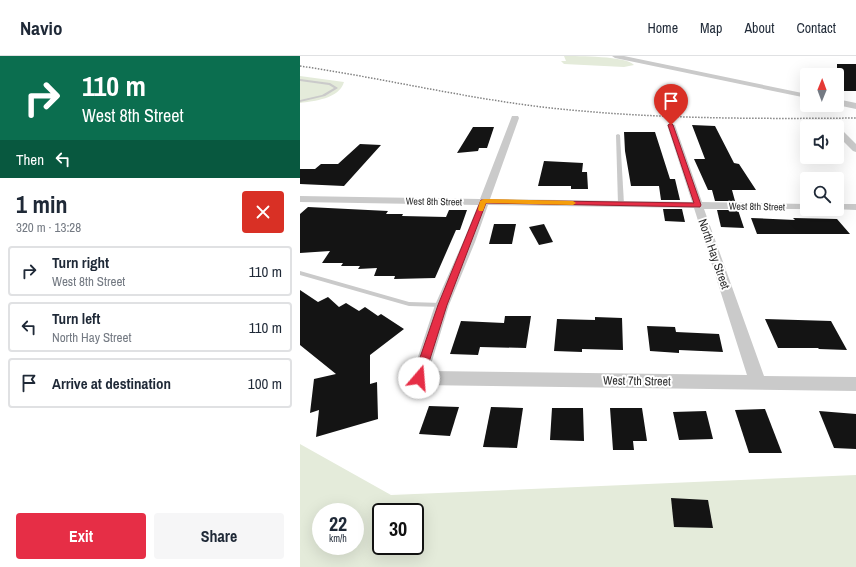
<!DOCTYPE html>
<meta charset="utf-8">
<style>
:root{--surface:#fff;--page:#f6f6f7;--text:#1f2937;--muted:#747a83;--line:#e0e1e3;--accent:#e62e46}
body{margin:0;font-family:"Archivo Narrow",sans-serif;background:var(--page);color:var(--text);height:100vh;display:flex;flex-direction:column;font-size:15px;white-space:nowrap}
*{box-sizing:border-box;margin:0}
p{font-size:13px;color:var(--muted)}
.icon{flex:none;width:22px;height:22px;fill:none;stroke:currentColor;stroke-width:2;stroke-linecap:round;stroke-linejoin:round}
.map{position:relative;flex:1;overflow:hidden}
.sheet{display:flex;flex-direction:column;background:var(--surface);width:300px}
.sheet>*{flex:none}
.top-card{background:#0b6e4f;color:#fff;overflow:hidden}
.needle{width:26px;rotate:1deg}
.fabs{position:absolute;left:500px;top:12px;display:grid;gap:8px}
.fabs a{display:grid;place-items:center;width:44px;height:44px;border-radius:4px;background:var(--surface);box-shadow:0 4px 16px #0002;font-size:20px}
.speed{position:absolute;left:12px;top:447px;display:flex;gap:8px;font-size:20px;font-weight:700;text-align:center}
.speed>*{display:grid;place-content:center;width:52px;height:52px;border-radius:50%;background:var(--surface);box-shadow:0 4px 16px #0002;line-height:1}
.speed small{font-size:10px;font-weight:400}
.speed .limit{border:2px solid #111;border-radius:6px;background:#fff;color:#111}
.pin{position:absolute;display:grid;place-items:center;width:34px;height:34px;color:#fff;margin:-41px -17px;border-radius:50% 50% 50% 0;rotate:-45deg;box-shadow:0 0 4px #0007}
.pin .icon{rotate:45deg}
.me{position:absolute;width:44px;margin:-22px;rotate:18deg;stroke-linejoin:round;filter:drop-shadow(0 0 3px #0008)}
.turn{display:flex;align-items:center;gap:14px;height:84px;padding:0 16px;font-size:18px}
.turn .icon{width:52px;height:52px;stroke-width:2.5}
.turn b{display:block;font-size:28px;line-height:34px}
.then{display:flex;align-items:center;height:38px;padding:0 16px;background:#0003;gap:8px;font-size:15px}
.round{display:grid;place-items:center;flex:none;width:42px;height:42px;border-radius:4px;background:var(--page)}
.summary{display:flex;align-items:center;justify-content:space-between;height:68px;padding:0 16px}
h1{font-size:24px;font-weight:800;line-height:30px}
.primary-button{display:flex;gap:8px;margin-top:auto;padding:8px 16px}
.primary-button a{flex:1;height:46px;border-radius:4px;background:var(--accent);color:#fff;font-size:16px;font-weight:800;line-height:46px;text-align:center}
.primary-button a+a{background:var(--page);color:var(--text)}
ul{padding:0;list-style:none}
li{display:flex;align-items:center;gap:12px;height:50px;margin:0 8px 6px;padding:0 8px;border:2px solid var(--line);border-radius:4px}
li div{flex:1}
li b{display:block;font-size:15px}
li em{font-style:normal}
header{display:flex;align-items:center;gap:24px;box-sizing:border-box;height:56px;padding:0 20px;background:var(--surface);border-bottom:1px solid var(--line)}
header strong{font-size:19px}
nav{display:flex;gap:22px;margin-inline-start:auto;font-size:14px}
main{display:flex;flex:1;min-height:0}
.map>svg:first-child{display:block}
.green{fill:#e4ebda;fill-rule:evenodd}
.building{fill:#141414}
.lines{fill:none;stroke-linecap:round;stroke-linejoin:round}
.service{fill:#cacaca;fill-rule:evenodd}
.minor{fill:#cacaca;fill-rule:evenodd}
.tertiary{fill:#cacaca;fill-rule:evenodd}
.rail{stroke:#828282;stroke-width:1.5;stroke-dasharray:1.5 1.5;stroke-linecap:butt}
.route{fill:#e62e46;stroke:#961e2e}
.slow{fill:#f59e0b}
.labels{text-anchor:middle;stroke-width:4;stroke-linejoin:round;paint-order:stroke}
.far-street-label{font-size:10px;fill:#2d2d2d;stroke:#fff}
.street-label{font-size:12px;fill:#2d2d2d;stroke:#fff}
</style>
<header>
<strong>Navio</strong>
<nav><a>Home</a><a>Map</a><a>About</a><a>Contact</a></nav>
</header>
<main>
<section class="sheet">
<div class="top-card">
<div class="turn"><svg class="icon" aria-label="right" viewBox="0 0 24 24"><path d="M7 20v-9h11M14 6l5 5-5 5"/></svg><div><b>110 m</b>West 8th Street</div></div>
<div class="then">Then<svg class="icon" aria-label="left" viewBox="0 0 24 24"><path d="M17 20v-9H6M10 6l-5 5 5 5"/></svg></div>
</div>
<div class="summary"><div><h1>1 min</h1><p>320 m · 13:28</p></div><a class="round" style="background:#d93025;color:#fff"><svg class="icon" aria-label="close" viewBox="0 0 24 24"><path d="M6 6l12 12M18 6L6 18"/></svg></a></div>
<ul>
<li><svg class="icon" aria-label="right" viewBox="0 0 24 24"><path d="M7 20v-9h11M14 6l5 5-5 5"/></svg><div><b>Turn right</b><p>West 8th Street</p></div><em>110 m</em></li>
<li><svg class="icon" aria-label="left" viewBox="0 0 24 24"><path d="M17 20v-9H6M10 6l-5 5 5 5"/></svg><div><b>Turn left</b><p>North Hay Street</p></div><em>110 m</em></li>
<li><svg class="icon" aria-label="arrive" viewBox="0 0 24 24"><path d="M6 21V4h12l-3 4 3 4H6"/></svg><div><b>Arrive at destination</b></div><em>100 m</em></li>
</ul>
<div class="primary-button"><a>Exit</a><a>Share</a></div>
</section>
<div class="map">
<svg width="556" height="511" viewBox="0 0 556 511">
<rect width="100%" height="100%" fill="#fff"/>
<g class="green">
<path d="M264,0C277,0 327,0 334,9L324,11L264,8L261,5H266Z"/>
<path d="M0,20L44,26C39,43 14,45 0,47Z"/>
<path d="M0,388L91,439L556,419V511H0ZM21,456H55V490H21ZM81,456H115V490H81Z"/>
</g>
<g class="building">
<rect x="537" y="8" width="19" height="27"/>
<path d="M392,69L415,70L434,107L439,108L456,134H432L435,145H415L412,134H408L394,103H405Z"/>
<path d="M173,71H194L187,92H179L178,95L157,97Z"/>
<path d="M324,76H355L370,123H375L380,144H361L359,130H331L325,95Z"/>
<path d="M60,88L81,89L44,130L0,128V113H15L21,108H38Z"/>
<path d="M244,105L283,107L282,116H287L288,133H271V130H238Z"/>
<path d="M8,151L88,155L86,158H103L102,160L146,161L149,154H167L160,174H156L135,222L94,223L95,220H74L77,212L58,213L60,210H41L43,207H22L30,195L0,197V158Z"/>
<path d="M363,153H382L385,166L365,165Z"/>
<path d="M417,154H438L444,172L421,171Z"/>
<path d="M451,162L495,164L493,162L537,163L550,178H457Z"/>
<path d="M194,168H216L212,188H189Z"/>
<path d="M244,168L253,186L239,189L229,171Z"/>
<path d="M0,234L18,246L28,241L39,251L46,247L59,255L65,251L78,260L81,258L104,273L70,299V328L77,326L78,363L16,381L19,354L10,357L14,323L36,318L0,289Z"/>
<path d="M205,260H231L226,292L180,291L178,299L150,298L161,265L204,267Z"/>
<path d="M295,261L322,262L323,294L282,293V296L254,295L257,263L295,264Z"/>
<path d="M465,263L531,265L547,294L519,293L518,292H478Z"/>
<path d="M347,270L375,271L376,276L419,278L423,296L379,294V297L350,295Z"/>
<path d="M129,350L159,351L150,380L119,378Z"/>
<path d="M191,351L223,352L217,392L183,391Z"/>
<path d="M252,352H283L284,385L250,384Z"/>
<path d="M310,352H342L347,385H333L334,394H313Z"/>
<path d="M465,353L482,397H449L435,354Z"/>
<path d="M406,355L413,383L379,384L373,356Z"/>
<path d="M519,355L556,358V393L534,392Z"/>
<path d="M371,442L408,444L413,472L374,471Z"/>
</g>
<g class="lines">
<g class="service">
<path d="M0,23L30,27L38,32L25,40L0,46V44L22,39L34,32L29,29L0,25Z"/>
<path d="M318,78L320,79L324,148L321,150L318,148L316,79Z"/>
<path d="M0,215L109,246L142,247L145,249L142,251L109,250L0,219Z"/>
</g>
<g class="minor">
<path d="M212,60H218L219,62L190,143L392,146L367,69L371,67L375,69L402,146L507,148V153H511H404L464,320L556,321V335L119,329L113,327L111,322L135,249L163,186L178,149L0,146V140L180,143ZM188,149L394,152L447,319L129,315L149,249L175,186Z"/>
<path d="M537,73H541L556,88V96L553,95L537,79Z"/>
<path d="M537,148H556V154L533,153H537Z"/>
</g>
<g class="tertiary">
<path d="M312,0H324L507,38V42L315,2Z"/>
<path d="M537,43L556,47V53L537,49Z"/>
</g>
<path class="rail" d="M0,10C81,22 160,41 242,51C346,63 451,63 556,62"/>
</g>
<path class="route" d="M371,67L373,69L401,149L400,151L186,147L147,249L124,322L122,325L119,326L115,325L113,322L138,249L181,144L394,147L368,69Z"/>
<path class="slow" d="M184,143L273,145L276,147L273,149L186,147L183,155H179L178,153L180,145Z"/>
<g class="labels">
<g class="far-street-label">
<text transform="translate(134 145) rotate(1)" y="4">West 8th Street</text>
<text transform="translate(457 150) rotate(1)" y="4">West 8th Street</text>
</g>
<g class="street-label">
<text transform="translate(414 198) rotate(71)" y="4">North Hay Street</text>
<text transform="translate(337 325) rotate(1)" y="4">West 7th Street</text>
</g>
</g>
</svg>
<div class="fabs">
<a><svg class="needle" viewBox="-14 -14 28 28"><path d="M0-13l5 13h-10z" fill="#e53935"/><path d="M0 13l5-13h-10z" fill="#747a83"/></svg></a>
<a><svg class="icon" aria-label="sound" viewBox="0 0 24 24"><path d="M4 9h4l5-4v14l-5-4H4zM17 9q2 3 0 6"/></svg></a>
<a><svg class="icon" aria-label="search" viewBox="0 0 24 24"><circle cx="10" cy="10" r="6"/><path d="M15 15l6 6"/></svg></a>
</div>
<div class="speed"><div>22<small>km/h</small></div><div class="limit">30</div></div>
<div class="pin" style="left:371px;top:69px;background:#d93025"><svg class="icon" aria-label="arrive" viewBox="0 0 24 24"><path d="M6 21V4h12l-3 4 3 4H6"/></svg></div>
<svg class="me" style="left:119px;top:322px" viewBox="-20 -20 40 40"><circle r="19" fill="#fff"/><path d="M0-13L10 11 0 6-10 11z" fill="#e62e46"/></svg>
</div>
</main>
